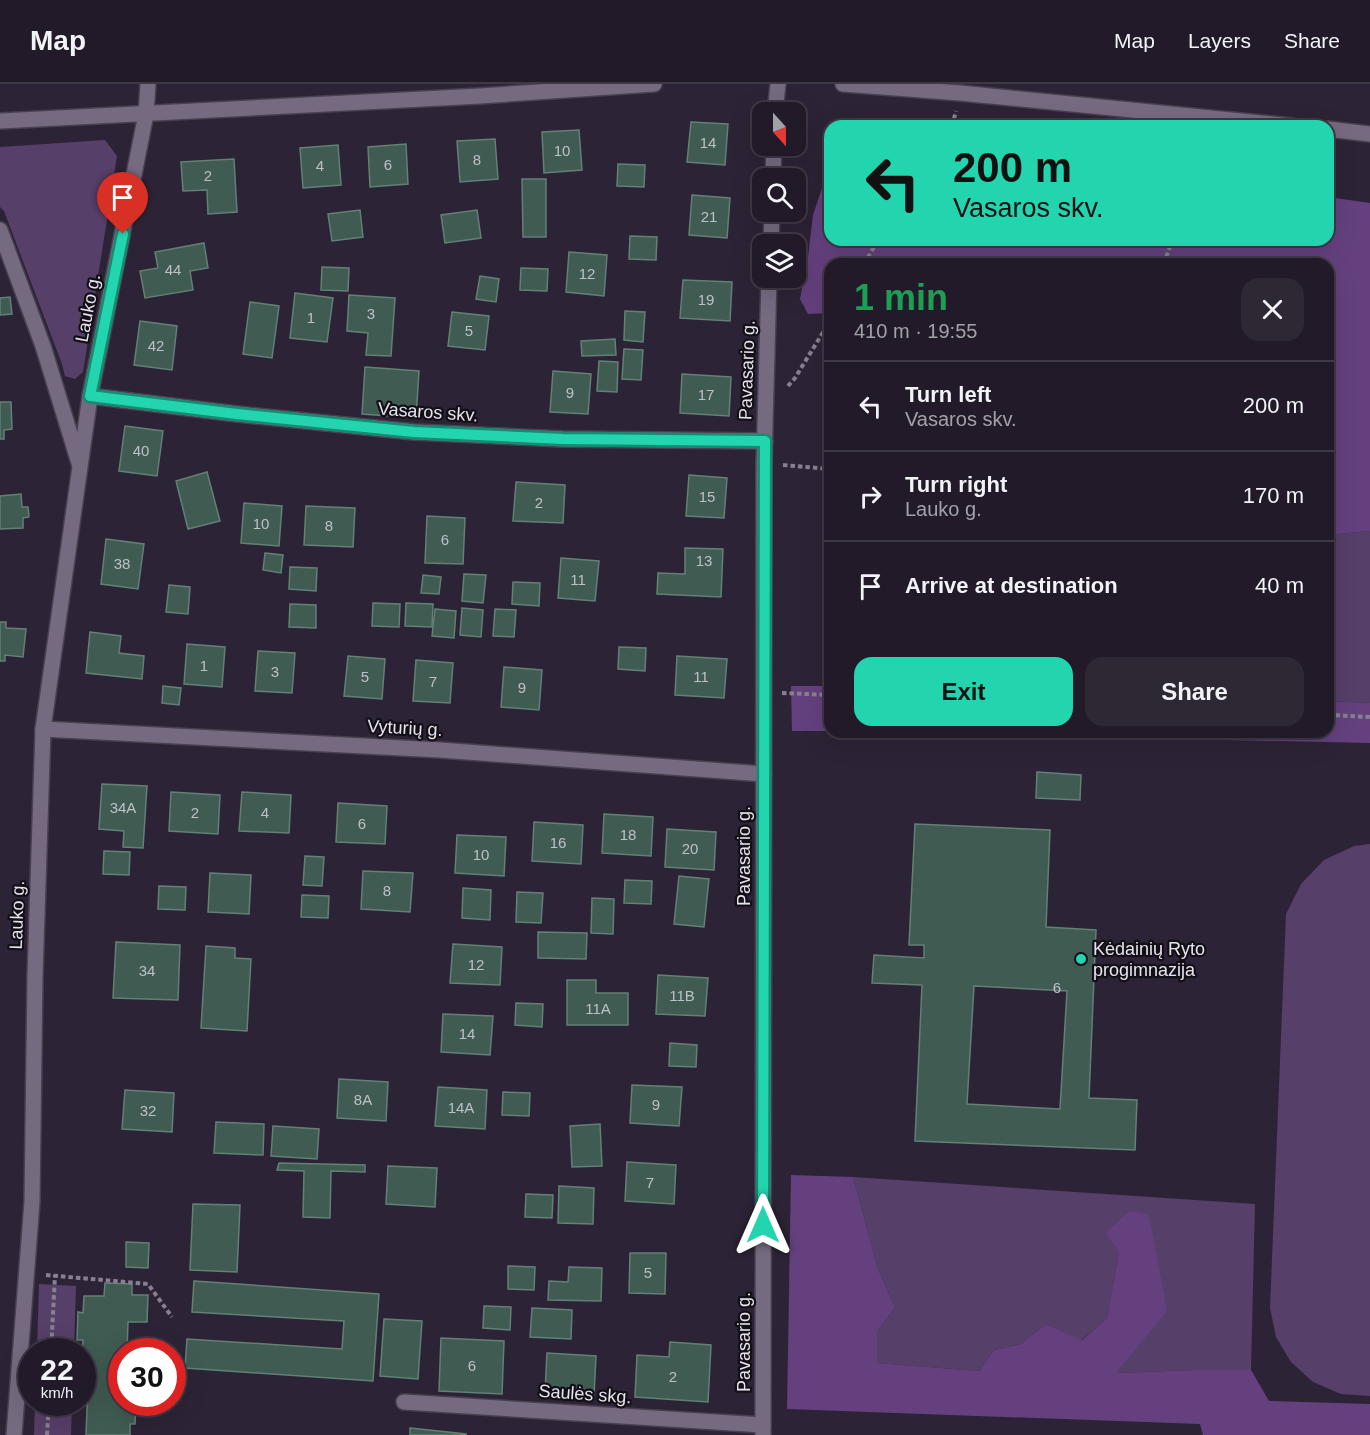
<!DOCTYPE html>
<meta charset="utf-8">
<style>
:root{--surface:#221a28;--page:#2e2734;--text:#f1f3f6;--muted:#a2a1a8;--line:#3f3845;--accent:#23d5af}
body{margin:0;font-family:Helvetica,sans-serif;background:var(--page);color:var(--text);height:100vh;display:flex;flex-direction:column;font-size:22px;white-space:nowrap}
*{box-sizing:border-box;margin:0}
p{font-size:20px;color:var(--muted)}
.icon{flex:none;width:33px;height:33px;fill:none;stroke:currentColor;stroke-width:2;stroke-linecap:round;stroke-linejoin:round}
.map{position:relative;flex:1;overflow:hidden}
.panel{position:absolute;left:824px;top:174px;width:510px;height:480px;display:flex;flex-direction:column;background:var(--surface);border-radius:18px;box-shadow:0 6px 24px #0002,0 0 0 2px var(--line)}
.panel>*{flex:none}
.guide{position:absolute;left:824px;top:36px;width:510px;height:126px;border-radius:18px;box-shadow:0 6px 24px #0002,0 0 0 2px var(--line);background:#23d5af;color:#111;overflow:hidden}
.needle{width:39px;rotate:159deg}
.buttons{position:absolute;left:752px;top:18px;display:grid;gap:12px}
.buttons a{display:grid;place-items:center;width:54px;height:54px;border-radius:12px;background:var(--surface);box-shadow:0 6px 24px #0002,0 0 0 2px var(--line);font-size:30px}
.speed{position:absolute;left:18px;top:1254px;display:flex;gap:12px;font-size:30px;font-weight:700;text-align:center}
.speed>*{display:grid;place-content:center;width:78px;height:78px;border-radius:50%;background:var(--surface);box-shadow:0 6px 24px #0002,0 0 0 2px var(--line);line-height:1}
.speed small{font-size:15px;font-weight:400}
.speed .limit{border:9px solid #d22;background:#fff;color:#111}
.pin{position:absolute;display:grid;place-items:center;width:51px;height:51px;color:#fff;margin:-62px -26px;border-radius:50% 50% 50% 0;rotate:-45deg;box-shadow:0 0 6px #0007}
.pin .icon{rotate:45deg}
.me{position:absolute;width:66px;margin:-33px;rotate:0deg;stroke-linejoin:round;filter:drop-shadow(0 0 4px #0008)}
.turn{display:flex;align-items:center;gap:21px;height:126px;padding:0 30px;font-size:27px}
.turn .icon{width:78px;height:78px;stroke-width:2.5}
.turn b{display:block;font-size:42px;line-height:51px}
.round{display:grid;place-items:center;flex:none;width:63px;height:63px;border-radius:18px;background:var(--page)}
.head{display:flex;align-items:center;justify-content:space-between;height:102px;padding:0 30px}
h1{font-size:36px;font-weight:700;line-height:45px;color:#1e9e55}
.primary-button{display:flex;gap:12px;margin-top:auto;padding:12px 30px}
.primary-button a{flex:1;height:69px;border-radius:18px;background:var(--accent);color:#111;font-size:24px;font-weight:700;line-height:69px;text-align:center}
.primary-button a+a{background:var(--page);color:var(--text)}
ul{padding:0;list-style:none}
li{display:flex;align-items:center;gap:18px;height:90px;padding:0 30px;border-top:2px solid var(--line)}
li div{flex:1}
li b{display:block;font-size:22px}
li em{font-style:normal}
header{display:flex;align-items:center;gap:36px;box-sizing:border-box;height:84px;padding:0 30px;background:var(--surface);border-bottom:2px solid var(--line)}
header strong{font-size:28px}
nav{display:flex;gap:33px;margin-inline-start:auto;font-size:21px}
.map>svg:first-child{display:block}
.green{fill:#563f68}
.forest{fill:#64417e}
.building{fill:#3f5b52;stroke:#638076;stroke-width:1.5;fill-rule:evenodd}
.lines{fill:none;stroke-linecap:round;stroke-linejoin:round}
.minor-casing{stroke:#483f4f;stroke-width:18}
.path{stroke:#888090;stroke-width:4;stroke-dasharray:4.5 3;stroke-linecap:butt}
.minor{stroke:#766a80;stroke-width:15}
.route-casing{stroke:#178a72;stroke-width:15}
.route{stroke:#23d5af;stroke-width:10}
.poi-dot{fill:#23d5af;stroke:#130f17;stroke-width:2}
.labels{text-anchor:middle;stroke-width:4.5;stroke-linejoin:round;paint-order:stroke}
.number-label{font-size:15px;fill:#bec0c7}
.street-label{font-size:18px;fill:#e8e2ee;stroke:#130f17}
.poi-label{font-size:18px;fill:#e8e2ee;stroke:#130f17;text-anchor:start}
</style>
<header>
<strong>Map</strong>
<nav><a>Map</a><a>Layers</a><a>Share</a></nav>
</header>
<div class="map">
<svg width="1370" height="1351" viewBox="0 0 1370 1351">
<rect width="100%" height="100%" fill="#2d2336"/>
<g class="green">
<path d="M105,56L117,72L83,288L75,295L65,292L62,280L4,127L0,123V63Z"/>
<path d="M1370,447V619L1328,617V451Z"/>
<path d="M1370,760V1312L1341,1310L1313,1298L1291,1278L1276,1253L1270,1224L1286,830L1301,800L1324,776L1354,762Z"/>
<path d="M853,1093L1255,1120L1251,1286H1193L1116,1289L1119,1168L1107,1236L1081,1256L1046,1240L1021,1260L994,1266L979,1287L876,1279L877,1248L895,1223L878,1185Z"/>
<path d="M39,1200L76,1202L74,1267H37Z"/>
<path d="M35,1319H72L71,1351H34Z"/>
</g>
<g class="forest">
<path d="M829,83L830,156H1328V113L1370,119V447L1328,451V180H830L829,229L808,230L800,215L808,173L813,131Z"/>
<path d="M791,602H829V647H792Z"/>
<path d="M1328,617L1370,619V659L854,648H1328Z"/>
<path d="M791,1091L853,1093L878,1185L895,1223L877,1248V1279L979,1287L994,1266L1021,1260L1046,1240L1082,1256L1107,1235L1119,1168L1106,1149L1129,1127L1149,1131L1167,1227L1116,1289L1193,1286H1251L1269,1317L1370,1320V1351H1203L1200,1340L787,1325Z"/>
</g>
<g class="building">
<path d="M691,38L728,40L725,81L687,78Z"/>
<path d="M579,46L582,86L544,89L542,48Z"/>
<path d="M495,55L498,95L460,98L457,57Z"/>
<path d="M406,60L408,100L370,103L368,63Z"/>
<path d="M338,61L341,101L303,104L300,64Z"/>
<path d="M234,75L237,128L208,130L207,106L183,107L181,78Z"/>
<path d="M618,80L645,81L644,103L617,102Z"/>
<path d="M522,95H546V153H523Z"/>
<path d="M692,111L730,114L727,154L689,151Z"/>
<path d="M360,126L363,153L332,157L328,130Z"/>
<path d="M477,126L481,154L445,159L441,131Z"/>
<path d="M630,152L657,153L656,176L629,175Z"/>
<path d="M204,159L208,184L190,187L193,206L145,214L140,187L158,184L155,168Z"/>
<path d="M569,168L607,171L604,212L566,208Z"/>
<path d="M322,183L349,184L348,207L321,206Z"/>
<path d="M521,184L548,185L547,207L520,206Z"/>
<path d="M480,192L499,195L496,218L476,215Z"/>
<path d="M683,196L732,198L730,237L680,234Z"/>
<path d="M295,209L333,214L327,258L290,254Z"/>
<path d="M349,211L395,214L391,272L366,271L368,249L347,247Z"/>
<path d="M10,213L12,230L0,231V214Z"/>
<path d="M250,218L279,222L272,274L243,270Z"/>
<path d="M625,227L645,228L643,258L624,256Z"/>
<path d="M452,228L489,232L485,266L448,262Z"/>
<path d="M140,237L177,242L172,286L134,281Z"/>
<path d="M615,255L616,271L582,272L581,257Z"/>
<path d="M624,265L643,266L641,296L622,295Z"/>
<path d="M599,277L618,278L617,308L597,307Z"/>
<path d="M365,283L419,287L416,334L362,330Z"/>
<path d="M553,287L591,290L588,330L550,328Z"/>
<path d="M682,290L731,293L729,332L680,329Z"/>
<path d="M0,318H11L12,345L4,346V355H0Z"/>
<path d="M125,342L163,347L157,392L119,387Z"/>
<path d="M207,388L220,437L188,445L176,397Z"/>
<path d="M689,391L727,394L724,434L686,432Z"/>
<path d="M516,398L565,401L563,439L513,437Z"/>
<path d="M21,410L22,423H28L29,433L23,434V444L0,445V412Z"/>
<path d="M244,419L282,422L279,462L241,459Z"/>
<path d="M306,422L355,424L353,463L304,461Z"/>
<path d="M427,432L465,434L463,480L425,479Z"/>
<path d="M106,455L144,460L138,505L101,500Z"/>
<path d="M685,464L723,465L721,513L657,510L658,489L685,490Z"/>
<path d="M265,469L283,471L281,489L263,486Z"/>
<path d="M561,474L599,477L595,517L558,514Z"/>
<path d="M290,483L317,484L316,507L289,505Z"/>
<path d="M464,490L486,491L483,519L462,517Z"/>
<path d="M423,491L441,493L439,510L421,509Z"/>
<path d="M513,498L540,499L539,522L512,520Z"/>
<path d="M169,501L190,503L188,530L166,528Z"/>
<path d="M373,519L400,520L399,543L372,542Z"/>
<path d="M406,519L433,520L432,543L405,542Z"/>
<path d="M290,520L316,521V544L289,543Z"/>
<path d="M462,524L483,526L481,553L460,551Z"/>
<path d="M435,525L456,527L454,554L432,552Z"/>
<path d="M495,525L516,526L514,553L493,552Z"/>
<path d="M0,538H6V544L26,545L23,573L5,571V577H0Z"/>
<path d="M90,548L121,552L119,569L144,572L142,595L86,589Z"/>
<path d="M187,560L225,563L222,603L184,600Z"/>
<path d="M619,563L646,564L645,587L618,585Z"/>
<path d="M258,567L295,569L292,609L255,607Z"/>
<path d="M348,572L385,575L382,615L344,612Z"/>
<path d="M677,572L727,575L724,614L675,611Z"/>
<path d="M416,576L453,579L450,619L413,617Z"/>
<path d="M504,583L542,586L539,626L501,623Z"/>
<path d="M163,602L181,604L179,621L162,619Z"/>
<path d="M1037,688L1081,691L1080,716L1036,714Z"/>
<path d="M102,700L147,702L143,764L123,763L124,747L99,745Z"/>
<path d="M171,708L220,711L218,750L169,747Z"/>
<path d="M242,708L291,711L289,749L239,747Z"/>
<path d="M338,719L387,722L385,760L336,758Z"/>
<path d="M604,730L653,733L651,772L602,769Z"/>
<path d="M534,738L583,741L581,780L532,777Z"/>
<path d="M915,740L1050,746L1046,843L1096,846L1089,1014L1137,1016L1135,1066L915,1057L922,901L872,899L874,871L924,874V861H909ZM974,902L1067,907L1060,1025L967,1020Z"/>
<path d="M667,745L716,748L714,786L665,783Z"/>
<path d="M457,751L506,753L504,792L455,789Z"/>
<path d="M104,767L130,768L129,791L103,790Z"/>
<path d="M305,772L324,773L322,802L303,801Z"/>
<path d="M363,787L413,789L410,828L361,825Z"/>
<path d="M210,789L251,791L249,830L208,828Z"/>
<path d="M679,792L709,795L704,843L674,840Z"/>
<path d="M625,796L652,797L651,820L624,819Z"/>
<path d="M159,802L186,803L185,826L158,825Z"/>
<path d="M463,804L491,806L490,836L462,834Z"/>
<path d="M517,808L543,809L541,839L516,838Z"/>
<path d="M302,811L329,812L328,834L301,833Z"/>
<path d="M592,814L614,815L613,850L591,849Z"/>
<path d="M538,848L587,849L586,875L538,874Z"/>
<path d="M116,858L180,861L178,916L113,914Z"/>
<path d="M453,860L502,863L500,901L450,899Z"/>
<path d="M206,862L235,864V874L251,875L247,947L201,944Z"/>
<path d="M658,891L708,894L705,932L656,930Z"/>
<path d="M567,896H596V909H628V941H567Z"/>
<path d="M516,919L543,920L542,943L515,941Z"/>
<path d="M443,930L493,932L490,971L441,968Z"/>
<path d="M670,959L697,961L696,983L669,982Z"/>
<path d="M339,995L388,998L386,1037L337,1034Z"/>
<path d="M632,1001L682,1003L679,1042L630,1039Z"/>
<path d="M438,1003L487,1006L485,1045L435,1042Z"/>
<path d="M125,1006L174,1009L172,1048L122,1045Z"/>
<path d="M503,1008L530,1009L529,1032L502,1031Z"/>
<path d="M216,1038L264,1040L263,1071L214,1069Z"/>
<path d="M600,1040L602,1082L572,1083L570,1042Z"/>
<path d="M273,1042L319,1045L317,1075L271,1072Z"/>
<path d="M627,1078L676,1081L674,1120L625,1117Z"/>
<path d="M279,1079L365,1081V1088L331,1087L330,1134L303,1133L304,1087L277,1086Z"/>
<path d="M388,1082L437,1084L435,1123L386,1120Z"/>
<path d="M559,1102L594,1104L593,1140L558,1139Z"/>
<path d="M526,1110L553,1111L552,1134L525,1133Z"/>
<path d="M193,1120L240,1121L237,1188L190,1186Z"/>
<path d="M126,1158L149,1159L148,1184L126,1183Z"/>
<path d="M630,1169H666L665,1210L629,1209Z"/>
<path d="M508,1182L535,1183L534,1206L508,1205Z"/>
<path d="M569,1183L602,1184L601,1217L548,1216L549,1197L568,1198Z"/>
<path d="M194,1197L379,1210L373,1297L185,1284L187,1255L342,1265L344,1237L192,1228Z"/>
<path d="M105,1199L132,1200V1211H148L147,1238H128L127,1268H122V1318H136L135,1340H130V1351H86L88,1299H85L86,1272H82L83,1256H77L78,1228L83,1229L84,1212H104Z"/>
<path d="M484,1222L511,1223L510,1246L483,1244Z"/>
<path d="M532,1224L572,1226L571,1255L530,1253Z"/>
<path d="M384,1235L422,1237L418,1295L380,1292Z"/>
<path d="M441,1254L504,1257L502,1310L439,1307Z"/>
<path d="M670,1258L711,1261L708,1318L635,1313L637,1271L669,1273Z"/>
<path d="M547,1269L596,1272L594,1311L545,1308Z"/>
<path d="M410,1344L466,1350V1351H410Z"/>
</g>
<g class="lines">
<defs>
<g id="minor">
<path d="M843,0L960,9L1292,42"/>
<path d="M775,28L778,0"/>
<path d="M0,37L480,12L654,0"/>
<path d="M1328,45L1370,50"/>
<path d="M773,94L774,62"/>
<path d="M0,146L43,262L79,379"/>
<path d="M771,160L772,128"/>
<path d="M90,312L237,330L414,348L563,355L765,357"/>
<path d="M43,645L440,666L764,690"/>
<path d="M404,1318L763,1341"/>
<path d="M14,1351L32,1118L35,892L43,645L90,312L146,30L148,0"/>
<path d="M763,1351L764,379L769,194"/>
</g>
</defs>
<use href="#minor" class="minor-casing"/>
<g class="path">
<path d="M952,42L956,27"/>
<path d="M864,180L878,156"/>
<path d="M1164,180L1172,156"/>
<path d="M788,302L795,294L830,237"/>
<path d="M783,381L830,385"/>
<path d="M782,609L830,611"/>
<path d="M1328,631L1370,633"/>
<path d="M46,1191L148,1200L172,1233"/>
<path d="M51,1268L55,1191"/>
<path d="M47,1351L49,1318"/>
</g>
<use href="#minor" class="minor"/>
</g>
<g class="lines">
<defs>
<path id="route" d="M123,150L90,312L237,330L414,348L563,355L765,357L763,1141"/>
</defs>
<use href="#route" class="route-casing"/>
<use href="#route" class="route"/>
</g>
<circle class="poi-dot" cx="1081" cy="875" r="6"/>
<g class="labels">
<g class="number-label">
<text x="708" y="64">14</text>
<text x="562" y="72">10</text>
<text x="477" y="81">8</text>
<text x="388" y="86">6</text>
<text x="320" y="87">4</text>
<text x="208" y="97">2</text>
<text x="709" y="138">21</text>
<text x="173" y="191">44</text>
<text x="587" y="195">12</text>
<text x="706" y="221">19</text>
<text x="371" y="235">3</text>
<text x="311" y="239">1</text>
<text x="469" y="252">5</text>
<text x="156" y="267">42</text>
<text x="570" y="314">9</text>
<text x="706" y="316">17</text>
<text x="141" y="372">40</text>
<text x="707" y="418">15</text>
<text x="539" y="424">2</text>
<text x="261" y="445">10</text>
<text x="329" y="447">8</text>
<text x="445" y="461">6</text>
<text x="704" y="482">13</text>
<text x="122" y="485">38</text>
<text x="578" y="501">11</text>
<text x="204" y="587">1</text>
<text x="275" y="593">3</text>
<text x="365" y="598">5</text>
<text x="701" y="598">11</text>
<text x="433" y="603">7</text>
<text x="522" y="609">9</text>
<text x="123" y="729">34A</text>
<text x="195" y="734">2</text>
<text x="265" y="734">4</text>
<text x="362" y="745">6</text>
<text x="628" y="756">18</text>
<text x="558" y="764">16</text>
<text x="690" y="770">20</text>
<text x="481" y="776">10</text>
<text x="387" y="812">8</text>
<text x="476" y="886">12</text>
<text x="147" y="892">34</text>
<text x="1057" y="909">6</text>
<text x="682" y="917">11B</text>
<text x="598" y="930">11A</text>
<text x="467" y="955">14</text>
<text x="363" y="1021">8A</text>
<text x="656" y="1026">9</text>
<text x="461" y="1029">14A</text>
<text x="148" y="1032">32</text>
<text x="650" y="1104">7</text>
<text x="648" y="1194">5</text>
<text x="472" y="1287">6</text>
<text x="673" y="1298">2</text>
</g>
<g class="street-label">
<text transform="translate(88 224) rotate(-79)" y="6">Lauko g.</text>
<text transform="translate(747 286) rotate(-88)" y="6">Pavasario g.</text>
<text transform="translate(428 328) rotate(4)" y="6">Vasaros skv.</text>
<text transform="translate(405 644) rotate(3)" y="6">Vyturių g.</text>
<text transform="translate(744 772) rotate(-90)" y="6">Pavasario g.</text>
<text transform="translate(17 831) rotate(-88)" y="6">Lauko g.</text>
<text transform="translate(744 1258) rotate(-90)" y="6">Pavasario g.</text>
<text transform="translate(585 1310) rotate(4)" y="6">Saulės skg.</text>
</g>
<g class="poi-label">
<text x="1093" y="871">Kėdainių Ryto<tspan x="1093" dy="21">progimnazija</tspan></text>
</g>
</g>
</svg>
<div class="buttons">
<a><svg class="needle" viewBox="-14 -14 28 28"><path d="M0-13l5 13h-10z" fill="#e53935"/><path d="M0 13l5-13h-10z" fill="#a2a1a8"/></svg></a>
<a><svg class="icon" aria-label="search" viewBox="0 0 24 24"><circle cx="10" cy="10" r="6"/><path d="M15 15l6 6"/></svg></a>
<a><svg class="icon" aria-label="layers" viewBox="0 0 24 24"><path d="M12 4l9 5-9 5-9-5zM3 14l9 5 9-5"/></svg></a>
</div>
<div class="speed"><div>22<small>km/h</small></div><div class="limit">30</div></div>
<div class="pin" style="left:123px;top:150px;background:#d93025"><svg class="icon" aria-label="arrive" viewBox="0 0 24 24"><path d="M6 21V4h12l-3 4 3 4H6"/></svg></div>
<svg class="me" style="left:763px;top:1141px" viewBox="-20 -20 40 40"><path d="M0-17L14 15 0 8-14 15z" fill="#23d5af" stroke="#fff" stroke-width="4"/></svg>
<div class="guide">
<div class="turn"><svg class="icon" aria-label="left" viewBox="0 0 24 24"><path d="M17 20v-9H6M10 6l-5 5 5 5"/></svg><div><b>200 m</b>Vasaros skv.</div></div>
</div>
<section class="panel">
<div class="head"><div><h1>1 min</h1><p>410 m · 19:55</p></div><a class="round"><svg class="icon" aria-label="close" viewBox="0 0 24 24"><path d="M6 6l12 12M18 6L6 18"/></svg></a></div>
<ul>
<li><svg class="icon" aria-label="left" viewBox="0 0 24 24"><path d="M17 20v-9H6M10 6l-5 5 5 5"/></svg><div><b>Turn left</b><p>Vasaros skv.</p></div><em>200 m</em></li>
<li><svg class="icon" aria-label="right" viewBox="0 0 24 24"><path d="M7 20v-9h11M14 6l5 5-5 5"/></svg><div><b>Turn right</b><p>Lauko g.</p></div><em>170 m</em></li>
<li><svg class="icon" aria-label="arrive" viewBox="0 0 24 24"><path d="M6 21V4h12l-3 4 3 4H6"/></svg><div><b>Arrive at destination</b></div><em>40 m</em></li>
</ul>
<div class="primary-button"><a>Exit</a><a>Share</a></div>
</section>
</div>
